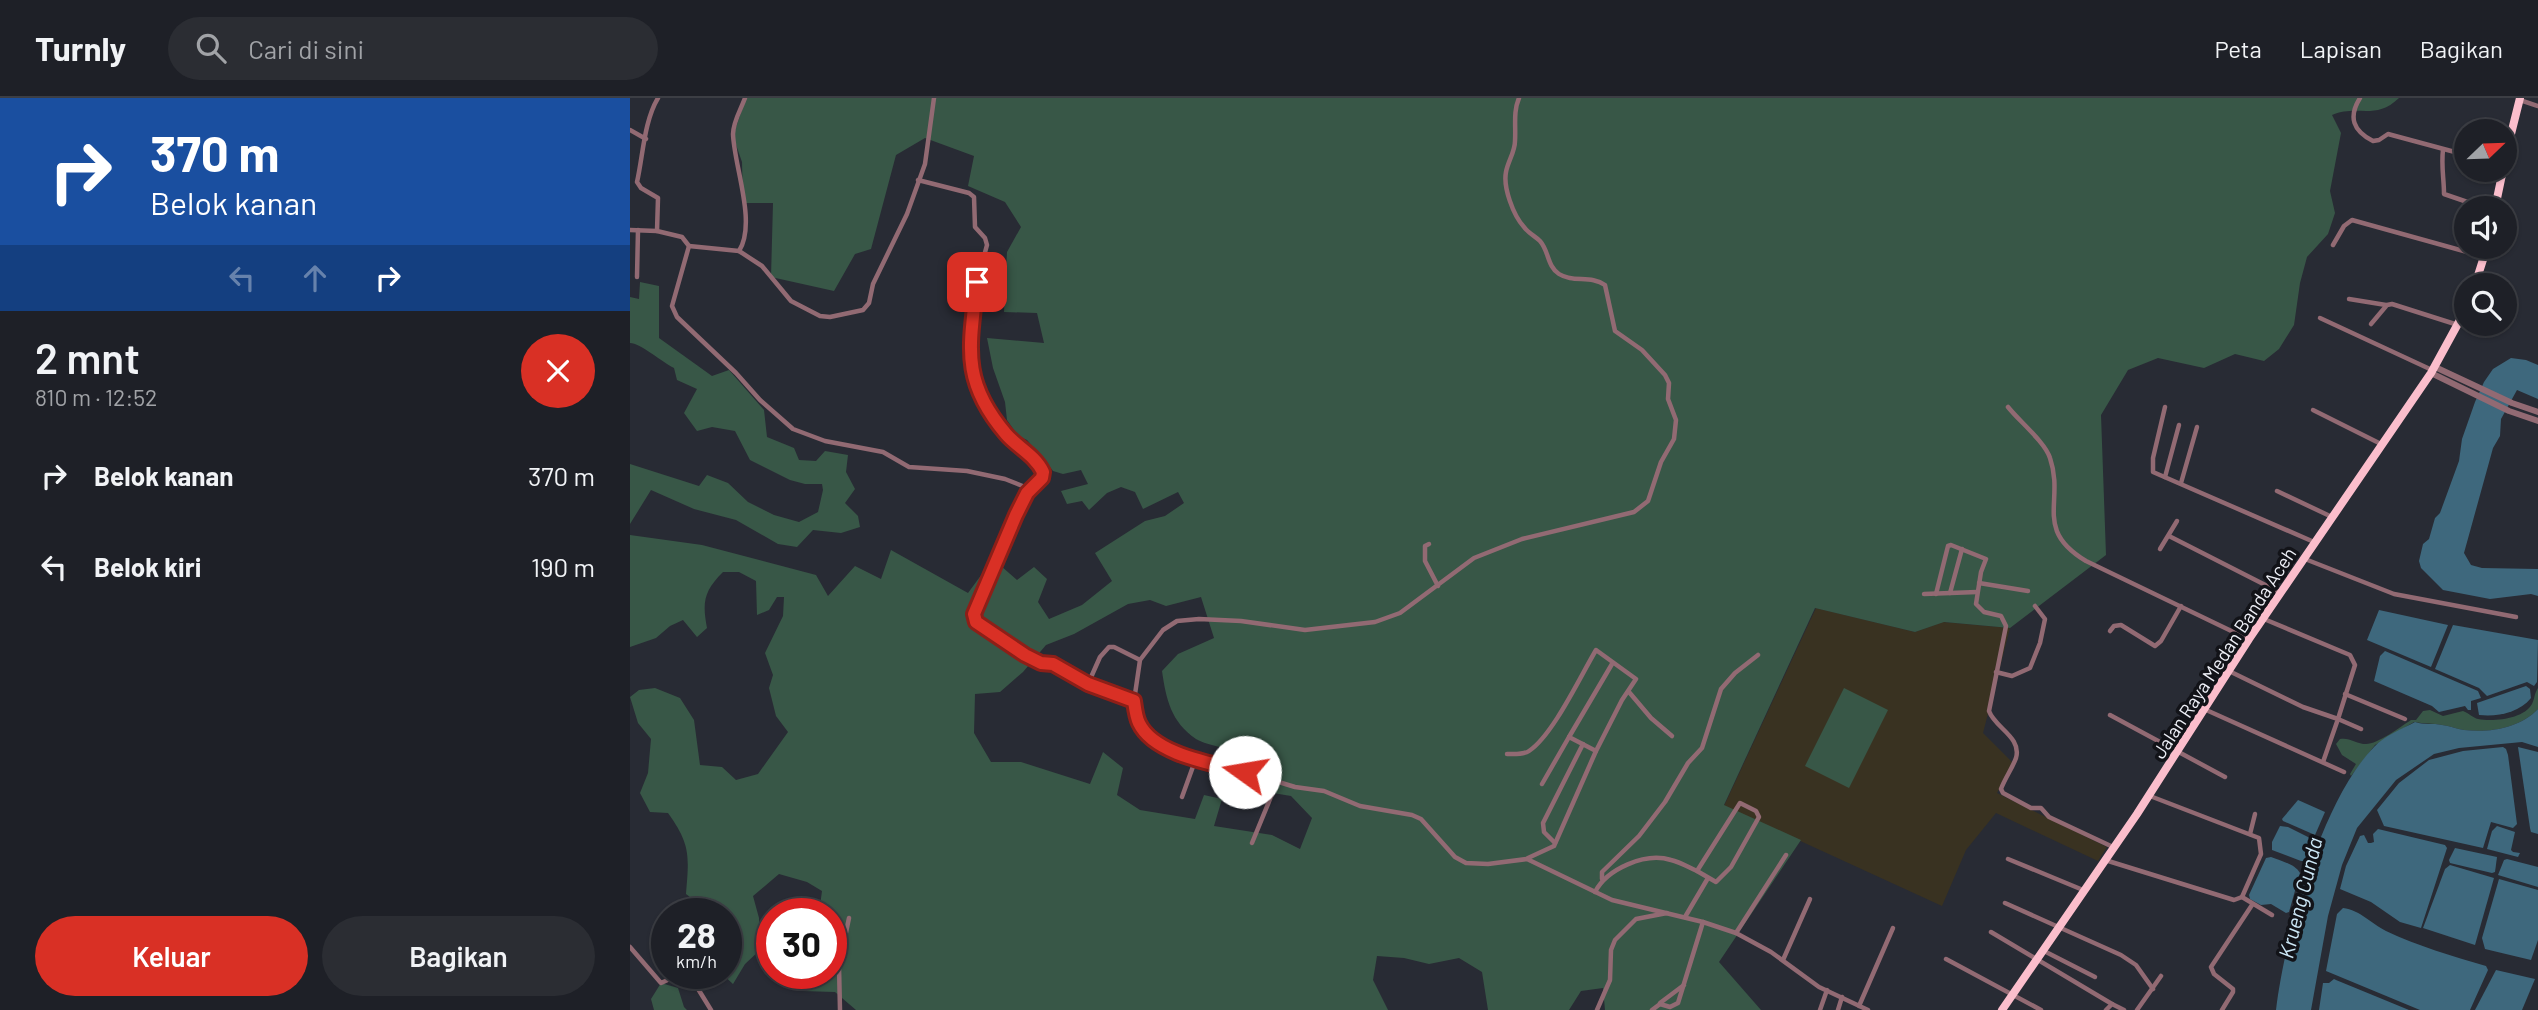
<!DOCTYPE html>
<html lang="id">
<meta charset="utf-8">
<style>
:root{--surface:#1e2027;--page:#2b2d33;--text:#f1f3f6;--muted:#a1a3a7;--line:#3c3e44;--accent:#d93025}
body{margin:0;font-family:Barlow,sans-serif;background:var(--page);color:var(--text);height:100vh;display:flex;flex-direction:column;font-size:26px;white-space:nowrap}
*{box-sizing:border-box;margin:0}
p{font-size:23px;color:var(--muted)}
.icon{flex:none;width:38px;height:38px;fill:none;stroke:currentColor;stroke-width:2;stroke-linecap:round;stroke-linejoin:round}
.map{position:relative;flex:1;overflow:hidden}
.details{display:flex;flex-direction:column;background:var(--surface);width:630px}
.details>*{flex:none}
.top-card{background:#1a4fa0;color:#fff;overflow:hidden}
.needle{width:46px;rotate:67deg}
.buttons{position:absolute;left:1824px;top:21px;display:grid;gap:14px}
.buttons a{display:grid;place-items:center;width:63px;height:63px;border-radius:50%;background:var(--surface);box-shadow:0 2px 5px #0004,0 0 0 2px var(--line);font-size:35px}
.speed{position:absolute;left:21px;top:800px;display:flex;gap:14px;font-size:35px;font-weight:700;text-align:center}
.speed>*{display:grid;place-content:center;width:91px;height:91px;border-radius:50%;background:var(--surface);box-shadow:0 2px 5px #0004,0 0 0 2px var(--line);line-height:1}
.speed small{font-size:18px;font-weight:400}
.speed .limit{border:10px solid #d22;background:#fff;color:#111}
.pin{position:absolute;display:grid;place-items:center;width:60px;height:60px;color:#fff;margin:-30px;border-radius:14px;box-shadow:0 4px 10px #0006}
.me{position:absolute;width:77px;margin:-38px;rotate:283deg;stroke-linejoin:round;filter:drop-shadow(0 0 5px #0008)}
.turn{display:flex;align-items:center;gap:24px;height:147px;padding:0 35px;font-size:32px}
.turn .icon{width:91px;height:91px;stroke-width:2.5}
.turn b{display:block;font-size:49px;line-height:60px}
.lanes{display:flex;align-items:center;height:66px;padding:0 35px;background:#0003;justify-content:center;gap:35px;direction:ltr}
.lanes .off{opacity:.35}
.round{display:grid;place-items:center;flex:none;width:74px;height:74px;border-radius:37px;background:var(--page)}
.overview{display:flex;align-items:center;justify-content:space-between;height:119px;padding:0 35px}
h1{font-size:42px;font-weight:600;line-height:52px}
.primary-button{display:flex;gap:14px;margin-top:auto;padding:14px 35px}
.primary-button a{flex:1;height:80px;border-radius:42px;background:var(--accent);color:#fff;font-size:28px;font-weight:600;line-height:80px;text-align:center}
.primary-button a+a{background:var(--page);color:var(--text)}
ul{padding:0;list-style:none}
li{display:flex;align-items:center;gap:21px;height:91px;padding:0 35px}
li div{flex:1}
li b{display:block;font-size:26px}
li em{font-style:normal}
header{display:flex;align-items:center;gap:42px;box-sizing:border-box;height:98px;padding:0 35px;background:var(--surface);border-bottom:2px solid var(--line)}
header strong{font-size:33px}
nav{display:flex;gap:38px;margin-inline-start:auto;font-size:24px}
.search{width:490px;height:63px;background:var(--page);display:flex;align-items:center;gap:18px;box-sizing:border-box;padding:0 24px;border-radius:38px;color:var(--muted);font-size:26px}
main{display:flex;flex:1;min-height:0}
.map>svg:first-child{display:block}
.education{fill:#393221}
.green{fill:#385747;fill-rule:evenodd}
.water{fill:#3e687d}
.lines{fill:none;stroke-linecap:round;stroke-linejoin:round}
.minor{stroke:#926a73;stroke-width:4.5}
.tertiary{stroke:#926a73;stroke-width:6}
.trunk{stroke:#fbbecc;stroke-width:8}
.route-casing{stroke:#8d1f18;stroke-width:18}
.route{stroke:#d93025;stroke-width:12}
.labels{text-anchor:middle;stroke-width:7;stroke-linejoin:round;paint-order:stroke}
.street-label{font-size:19px;fill:#eef0f7;stroke:#121318}
.water-label{font-size:21px;font-style:italic;fill:#cde8f7;stroke:#121318}
</style>
<header>
<strong>Turnly</strong>
<div class="search"><svg class="icon" aria-label="search" viewBox="0 0 24 24"><circle cx="10" cy="10" r="6"/><path d="M15 15l6 6"/></svg>Cari di sini</div>
<nav><a>Peta</a><a>Lapisan</a><a>Bagikan</a></nav>
</header>
<main>
<section class="details">
<div class="top-card">
<div class="turn"><svg class="icon" aria-label="right" viewBox="0 0 24 24"><path d="M7 20v-9h11M14 6l5 5-5 5"/></svg><div><b>370 m</b>Belok kanan</div></div>
<div class="lanes"><svg class="icon off" aria-label="left" viewBox="0 0 24 24"><path d="M17 20v-9H6M10 6l-5 5 5 5"/></svg><svg class="icon off" aria-label="ahead" viewBox="0 0 24 24"><path d="M12 20V5M6 11l6-6 6 6"/></svg><svg class="icon" aria-label="right" viewBox="0 0 24 24"><path d="M7 20v-9h11M14 6l5 5-5 5"/></svg></div>
</div>
<div class="overview"><div><h1>2 mnt</h1><p>810 m · 12:52</p></div><a class="round" style="background:#d93025;color:#fff"><svg class="icon" aria-label="close" viewBox="0 0 24 24"><path d="M6 6l12 12M18 6L6 18"/></svg></a></div>
<ul>
<li><svg class="icon" aria-label="right" viewBox="0 0 24 24"><path d="M7 20v-9h11M14 6l5 5-5 5"/></svg><div><b>Belok kanan</b></div><em>370 m</em></li>
<li><svg class="icon" aria-label="left" viewBox="0 0 24 24"><path d="M17 20v-9H6M10 6l-5 5 5 5"/></svg><div><b>Belok kiri</b></div><em>190 m</em></li>
</ul>
<div class="primary-button"><a>Keluar</a><a>Bagikan</a></div>
</section>
<div class="map">
<svg width="1908" height="912" viewBox="0 0 1908 912">
<rect width="100%" height="100%" fill="#282b34"/>
<path class="education" d="M1186,510L1285,534L1313,524L1380,530L1353,635L1383,665L1367,695L1477,749L1468,763L1366,715L1336,752L1312,808L1094,708Z"/>
<g class="green">
<path d="M116,0H1769C1745,23 1728,6 1702,17L1711,35L1700,93L1705,115L1698,136L1677,159L1670,185L1664,227L1649,251L1634,263L1605,256L1574,270L1528,260L1498,272L1471,317L1476,457L1380,530L1314,524L1285,534L1185,510L1094,707L1171,742L1089,864L1131,912H975L973,890L951,893L939,912H858L852,874L829,860L799,866L774,860L747,858L743,882L758,912H226L205,894L172,893L166,875H201V816L189,815L192,793L177,784L149,776L123,798L129,820L130,852L115,866L103,886L91,875H96V816L71,815L69,806L56,796C59,758 61,747 38,715L20,714L10,695L18,675L21,641L8,625L0,599L9,592L25,590L50,600L64,622L70,667L92,669L106,682L128,676L158,634L146,618L139,590L143,577L135,555L153,518L154,499H147L139,512L127,517L126,483L109,474H93C74,493 72,504 77,530L67,539L53,522L40,528L26,540L0,549V437L72,447L186,477L198,498L225,468L251,481L261,452L338,495L363,461L387,482L404,469L417,481L408,504L419,521L452,507L482,483L465,455L515,423L535,418L554,405L548,394L513,411L505,394L491,389L477,395L459,412L452,403L437,406L431,393L458,386L451,372L433,376L423,373L397,342L388,338L377,322L375,304L363,270L357,240L414,245L407,215L374,214L377,154L391,129L375,104L338,88L344,58L295,40L266,57L241,151L225,156L204,193L141,179L143,105H113L112,64L103,38ZM571,499L584,540L548,556L532,573C536,601 541,624 566,641C578,648 606,652 621,656L625,681L643,695L661,698L682,720L670,751L642,737L584,728L592,701L574,697L565,721L510,712L487,697L493,670L473,654L460,686L391,664H361L344,635L345,596L370,594L393,574L416,547L444,536L498,506L520,502L536,508Z"/>
<path d="M10,184L29,188V240L82,278L99,272L134,312L137,339L164,350L169,362L186,363L195,353L218,357L216,374L225,391L215,405L228,418L230,429L211,435L183,432L167,449L148,446L106,422L64,411L21,392L0,426V366L69,388L77,377L98,385L118,404L144,417L169,424L188,414L193,392L192,386H175L160,382L120,362L105,333L82,329L67,333L54,315L67,291L47,282L44,270C32,264 10,245 0,245V199L9,201Z"/>
<path d="M1214,590L1258,612L1219,690L1175,668Z"/>
<path d="M1908,590V611C1890,630 1860,635 1834,632C1827,631 1820,628 1812,627C1803,625 1794,626 1784,624L1745,647L1721,678L1720,676L1726,666L1712,657L1706,646L1710,641C1719,639 1727,646 1736,646C1748,646 1770,629 1781,622H1786L1793,613L1800,612L1813,618L1833,613C1839,615 1843,620 1848,621C1863,624 1894,621 1902,606C1905,600 1904,596 1908,590Z"/>
<path d="M31,885L48,890L54,909L57,912H24L21,901Z"/>
</g>
<g class="water">
<path d="M1881,260L1896,262L1908,267V301L1887,292L1871,321L1870,338L1863,350L1834,455L1841,467L1852,470L1908,471V498L1901,496L1860,501L1813,492L1791,470L1789,463L1793,446L1799,441L1805,420L1810,415L1829,363L1832,341L1845,304L1854,284L1863,271Z"/>
<path d="M1749,512L1818,527L1801,569L1737,542Z"/>
<path d="M1823,527L1908,542L1907,584L1904,588L1897,584L1857,598L1849,590L1805,571Z"/>
<path d="M1755,553L1848,593L1851,600L1841,603V612H1838L1835,608L1809,614L1802,608L1744,583L1750,558Z"/>
<path d="M1896,588L1900,591L1901,600C1889,615 1867,619 1849,617L1847,605Z"/>
<path d="M1908,611V649L1892,644L1829,650L1804,656L1766,682L1727,730L1712,767L1698,818L1681,912H1646C1655,838 1691,703 1744,649C1754,638 1772,631 1785,624C1794,627 1803,625 1812,627C1820,628 1827,631 1834,632C1860,635 1890,630 1908,611Z"/>
<path d="M1873,649L1876,651L1878,657L1887,726L1883,730L1861,724L1853,750L1754,728L1747,712L1769,685L1799,662L1833,653Z"/>
<path d="M1888,649L1908,654V736L1901,734L1900,730Z"/>
<path d="M1668,702L1695,714L1685,737L1653,723L1652,721Z"/>
<path d="M1650,728L1658,729L1682,741L1675,763H1671L1642,752V744Z"/>
<path d="M1867,728L1885,734L1881,752L1883,754L1890,755L1888,759L1857,751L1862,733Z"/>
<path d="M1748,731L1815,747L1817,750L1791,830L1770,824L1741,804L1710,791L1716,768L1730,738L1734,737L1738,745H1741L1744,744L1743,736Z"/>
<path d="M1825,750L1867,759L1865,774L1862,775L1820,765L1819,762Z"/>
<path d="M1641,759C1651,763 1665,766 1670,775L1659,814L1656,815L1641,806L1631,807L1620,801L1619,797L1636,760Z"/>
<path d="M1877,761L1908,769V789L1868,777L1874,762Z"/>
<path d="M1820,767L1864,780L1845,847L1793,830L1815,771Z"/>
<path d="M1869,781L1908,792V842L1901,862L1855,851L1852,840Z"/>
<path d="M1713,810C1730,812 1742,826 1756,833C1788,848 1822,858 1856,868L1858,872L1840,912H1790L1696,873L1707,816Z"/>
<path d="M1866,872L1905,881L1892,912H1845Z"/>
<path d="M1704,881L1706,882L1779,912H1689L1693,885H1699Z"/>
</g>
<g class="lines">
<g class="minor">
<path d="M28,0C14,23 13,58 7,84L11,90L28,100L27,133L52,139L59,148L42,208L47,219L106,275L130,302L163,331L195,343L253,354L279,369L337,373L375,381L395,389L397,398L386,417L344,516L346,524L395,557L411,565L423,566L458,586L504,603"/>
<path d="M889,0C883,14 886,28 885,43C885,54 878,63 876,74C873,89 883,117 894,129C898,135 905,138 910,143C919,153 917,168 929,176C943,185 961,177 975,187L985,233L1012,252L1035,277L1039,285L1038,301L1046,322L1044,341L1031,364L1018,403L1004,414L892,441L844,460L770,515L745,524L675,532L611,523L569,521L547,523L533,532L510,562L504,603L509,625L517,636L531,646L565,663L616,674L665,689L694,693L730,708L782,717L791,721L825,759L836,765L858,766L897,761L982,802L1073,824L1106,835L1141,854L1189,889L1238,912"/>
<path d="M1730,0C1718,19 1723,33 1743,43L1749,42L1758,36L1836,57"/>
<path d="M1890,2L1908,8"/>
<path d="M0,32L16,41"/>
<path d="M1813,52C1811,67 1814,81 1814,96L1849,108"/>
<path d="M288,82L339,95L344,99L345,129L355,140L357,147L347,184L340,250L343,282L350,300L375,335L410,369L412,380L397,395"/>
<path d="M0,132L27,133"/>
<path d="M1703,147L1714,128L1722,122L1855,159"/>
<path d="M59,148L109,153L132,168L161,203L190,218L200,219L233,212L239,205L243,186L277,116L295,66L304,0"/>
<path d="M109,153C127,125 104,68 103,36C103,24 111,11 115,0"/>
<path d="M7,179L8,132"/>
<path d="M1719,201L1756,207"/>
<path d="M1690,220L1802,272"/>
<path d="M1741,226L1757,207L1762,206L1828,227"/>
<path d="M1378,309C1389,323 1415,344 1420,360C1435,404 1403,431 1456,463L1618,541"/>
<path d="M1535,309L1523,360V374L1684,444"/>
<path d="M1683,312L1751,346"/>
<path d="M1535,379L1549,327"/>
<path d="M1551,385L1567,329"/>
<path d="M1647,393L1702,419"/>
<path d="M1539,438L1651,495"/>
<path d="M799,446L795,448V463L808,488"/>
<path d="M1530,451L1547,423"/>
<path d="M1675,461L1764,496L1886,519"/>
<path d="M1349,485L1398,493"/>
<path d="M1320,495L1332,451"/>
<path d="M1294,496L1347,494"/>
<path d="M1306,496L1318,448L1321,447L1356,461L1351,474L1346,506L1354,514L1371,518L1376,528L1359,613C1365,630 1392,639 1386,660C1382,671 1375,680 1371,691L1373,695L1401,710H1411L1419,719L1483,749"/>
<path d="M1634,521L1720,557L1725,567L1708,621L1731,631"/>
<path d="M1480,533L1484,528L1491,527L1525,548L1531,543L1551,508"/>
<path d="M1599,573L1673,609L1708,621L1693,664"/>
<path d="M1366,574L1382,578L1400,570L1410,545L1415,521L1405,508"/>
<path d="M458,586L470,559L479,549H484L510,562"/>
<path d="M999,594L1021,620L1042,638"/>
<path d="M1715,596L1775,621"/>
<path d="M1574,611L1714,674"/>
<path d="M1480,617L1595,679"/>
<path d="M966,653L939,639L982,566"/>
<path d="M877,656C884,656 893,657 899,653C923,637 950,579 966,552L1006,581L992,602L966,653L924,748L898,760"/>
<path d="M912,686L939,639"/>
<path d="M552,699L565,663"/>
<path d="M1110,705L1126,713L1129,719L1101,769L1086,784L1067,773Z"/>
<path d="M1620,736L1625,716"/>
<path d="M622,745L647,684"/>
<path d="M925,745L914,734L913,725L953,646"/>
<path d="M1378,761L1453,792"/>
<path d="M1475,762L1604,802L1612,799L1631,756L1629,740L1520,698"/>
<path d="M972,781V774L1009,738L1035,704L1058,665L1072,650L1091,591L1105,575L1128,557"/>
<path d="M965,794C977,771 1015,754 1041,762C1050,764 1058,769 1067,773"/>
<path d="M1612,799L1642,817"/>
<path d="M1375,805L1491,857L1506,867L1523,891"/>
<path d="M1055,819L1078,780"/>
<path d="M1361,834L1482,906"/>
<path d="M1106,835L1156,757"/>
<path d="M0,849L31,885L53,875"/>
<path d="M1414,853L1465,879"/>
<path d="M1316,861L1411,912"/>
<path d="M1153,862L1180,801"/>
<path d="M56,875L62,881L81,912"/>
<path d="M1030,905L1054,887"/>
<path d="M1229,908L1263,830"/>
<path d="M210,912L209,868L219,820"/>
<path d="M967,912L980,882L981,852L985,842L1006,821L1037,815"/>
<path d="M1022,912L1030,906L1040,909L1048,905L1073,824"/>
<path d="M1190,912L1197,892"/>
<path d="M1208,912L1212,899"/>
<path d="M1476,912L1482,906L1494,912"/>
<path d="M1507,912L1531,878"/>
<path d="M1592,912L1603,894V891L1584,876L1581,869L1622,807"/>
</g>
<g class="tertiary">
<path d="M1805,269L1882,305L1908,314"/>
<path d="M1801,275L1879,313L1908,323"/>
</g>
<g class="trunk">
<path d="M1874,64L1890,0"/>
<path d="M1865,110L1873,72"/>
<path d="M1845,187L1857,149"/>
<path d="M1372,912L1507,716L1619,541L1801,275L1836,211"/>
</g>
</g>
<g class="lines">
<defs>
<path id="route" d="M347,184C340,248 330,282 376,336C387,349 405,357 413,374L412,380L397,395L386,417L344,516L346,524L395,557L411,565L423,566L458,586L504,603C505,610 506,619 509,625C524,657 585,666 615,674"/>
</defs>
<use href="#route" class="route-casing"/>
<use href="#route" class="route"/>
</g>
<g class="labels">
<g class="street-label">
<text transform="translate(1594 555) rotate(-57)" y="7">Jalan Raya Medan Banda Aceh</text>
</g>
<g class="water-label">
<text transform="translate(1671 800) rotate(-76)" y="7">Krueng Cunda</text>
</g>
</g>
</svg>
<div class="buttons">
<a><svg class="needle" viewBox="-14 -14 28 28"><path d="M0-13l5 13h-10z" fill="#e53935"/><path d="M0 13l5-13h-10z" fill="#a1a3a7"/></svg></a>
<a><svg class="icon" aria-label="sound" viewBox="0 0 24 24"><path d="M4 9h4l5-4v14l-5-4H4zM17 9q2 3 0 6"/></svg></a>
<a><svg class="icon" aria-label="search" viewBox="0 0 24 24"><circle cx="10" cy="10" r="6"/><path d="M15 15l6 6"/></svg></a>
</div>
<div class="speed"><div>28<small>km/h</small></div><div class="limit">30</div></div>
<div class="pin" style="left:347px;top:184px;background:#d93025"><svg class="icon" aria-label="arrive" viewBox="0 0 24 24"><path d="M6 21V4h12l-3 4 3 4H6"/></svg></div>
<svg class="me" style="left:615px;top:674px" viewBox="-20 -20 40 40"><circle r="19" fill="#fff"/><path d="M0-13L10 11 0 6-10 11z" fill="#d93025"/></svg>
</div>
</main>
